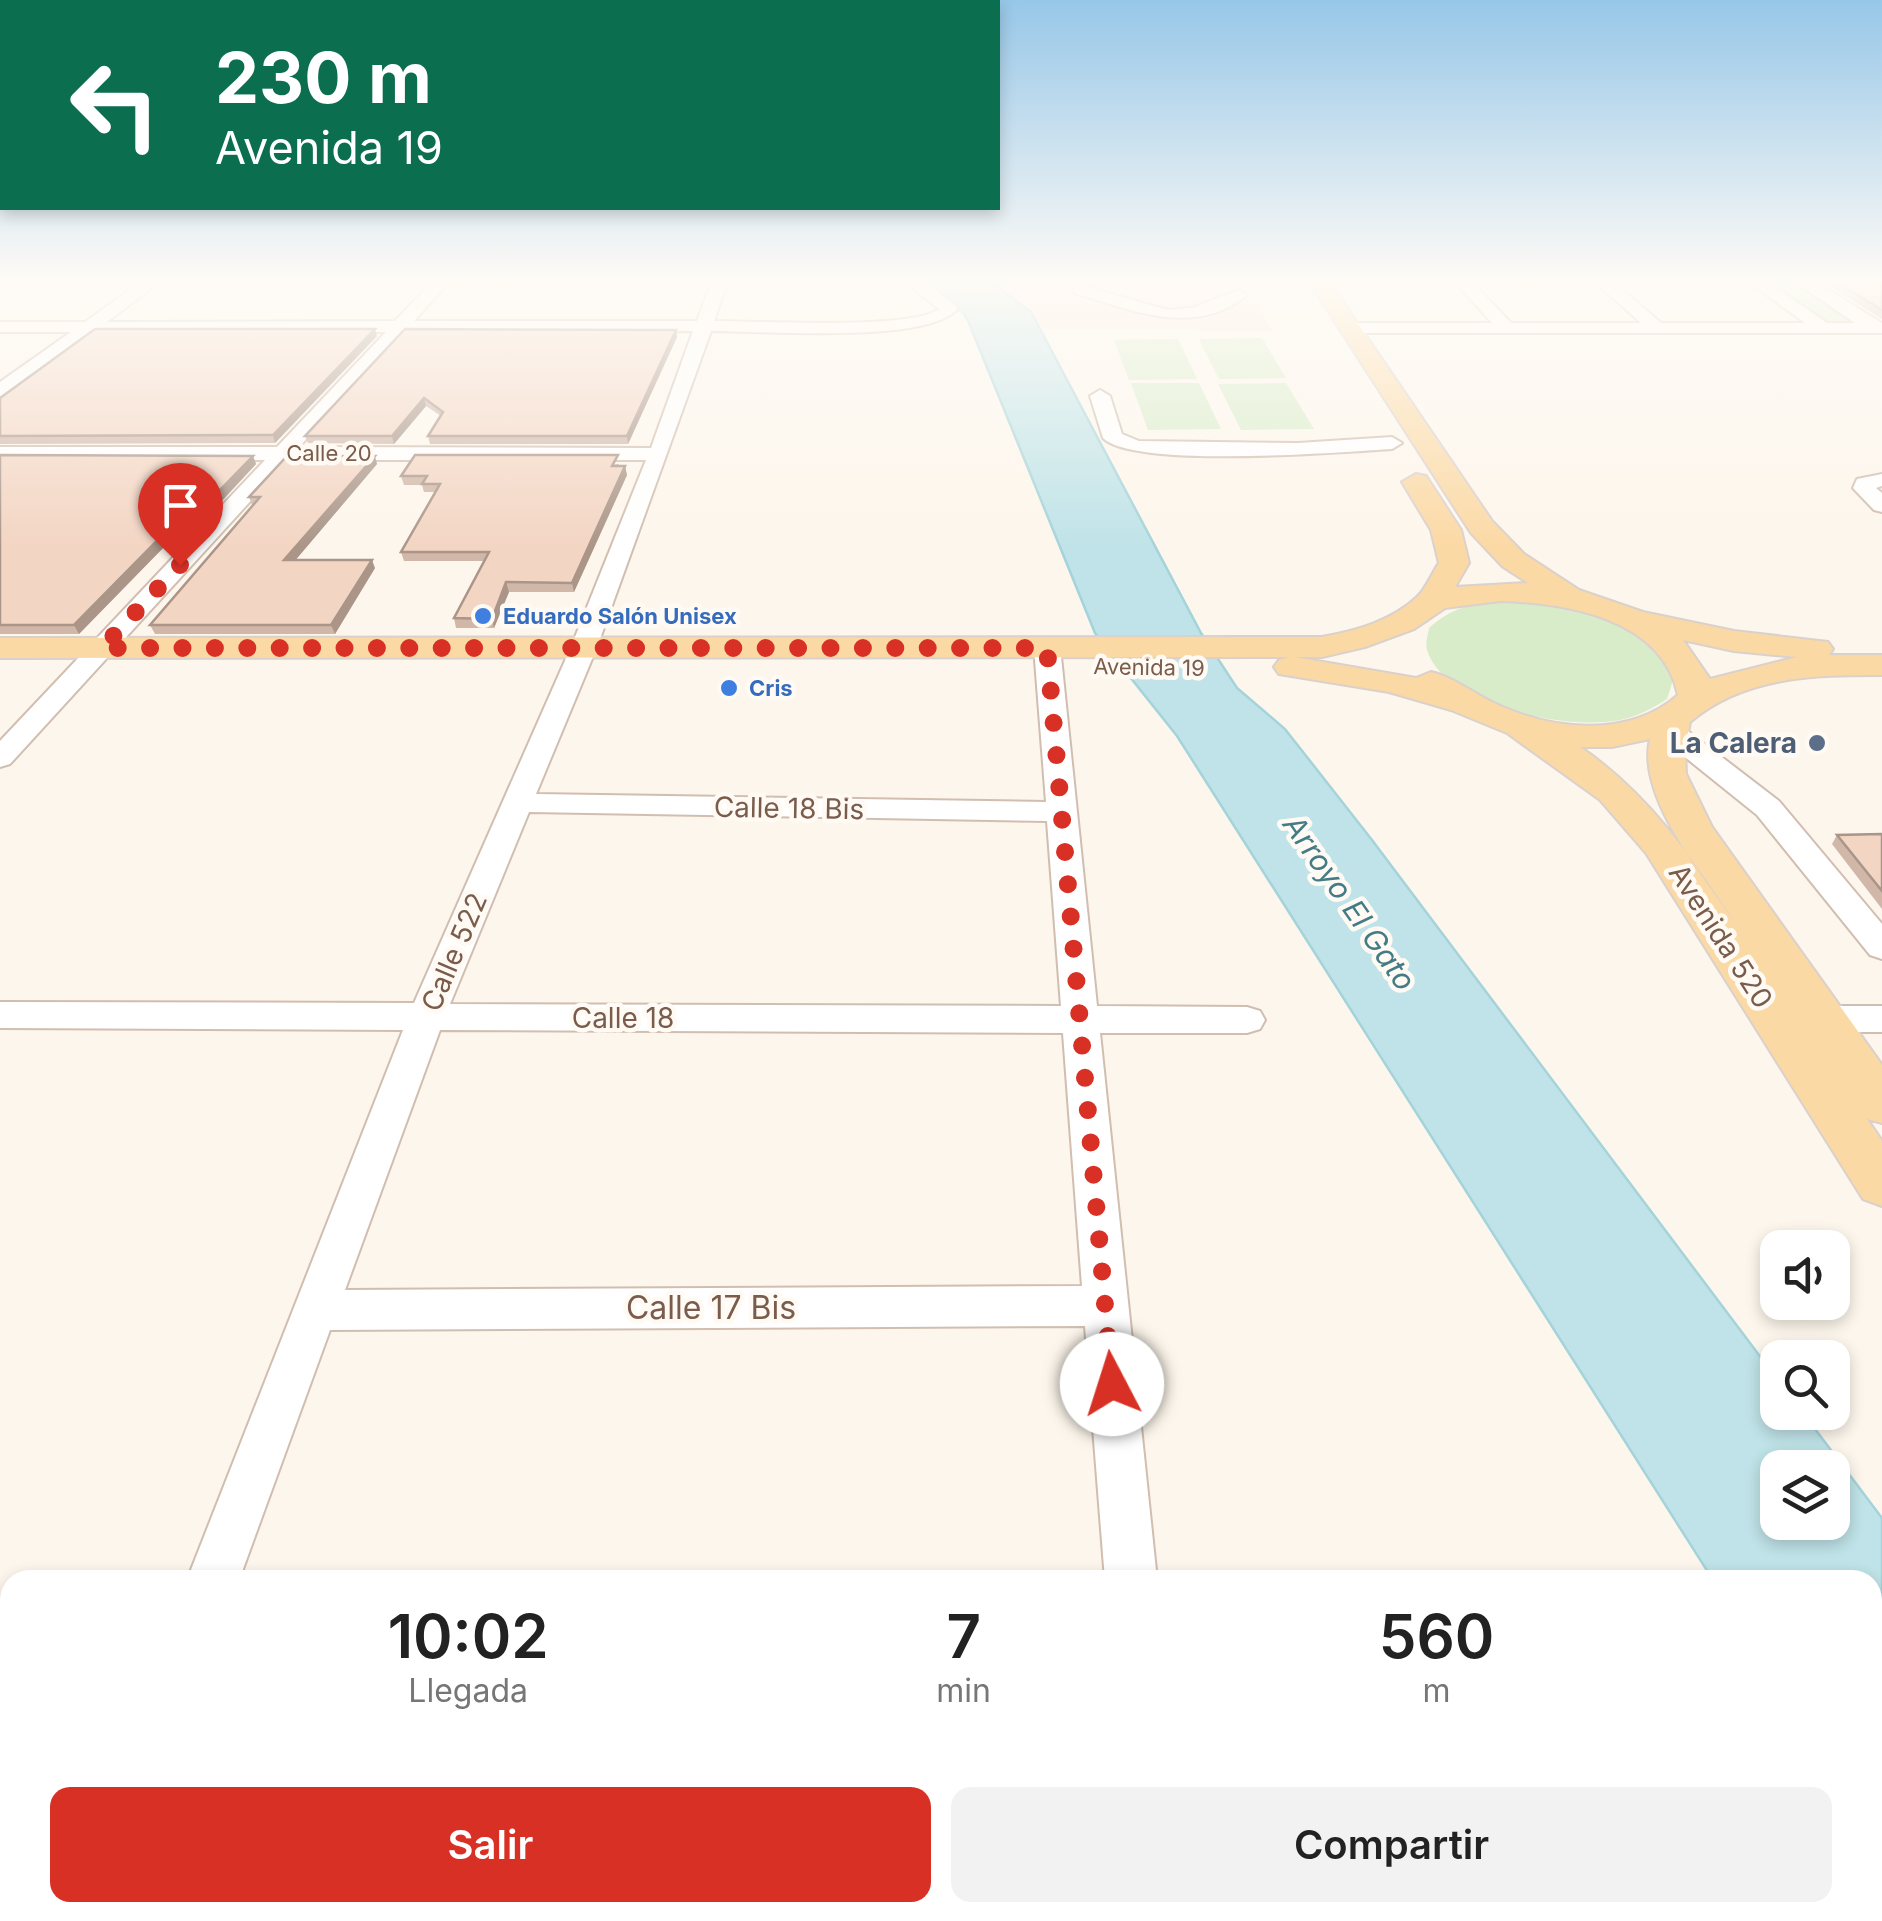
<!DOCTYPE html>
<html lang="es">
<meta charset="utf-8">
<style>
:root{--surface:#fff;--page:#f2f2f2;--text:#222;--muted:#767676;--accent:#d93025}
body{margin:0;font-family:Inter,sans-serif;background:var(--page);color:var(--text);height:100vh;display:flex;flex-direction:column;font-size:38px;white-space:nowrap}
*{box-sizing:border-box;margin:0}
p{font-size:32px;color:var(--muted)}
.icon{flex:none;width:55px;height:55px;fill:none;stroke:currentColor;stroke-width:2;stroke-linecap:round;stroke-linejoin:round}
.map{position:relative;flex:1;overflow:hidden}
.sheet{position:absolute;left:0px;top:1570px;width:1882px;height:352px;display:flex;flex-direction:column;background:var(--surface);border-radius:30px 30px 0 0;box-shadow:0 5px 15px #0003}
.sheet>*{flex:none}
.guide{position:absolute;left:0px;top:0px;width:1000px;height:210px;box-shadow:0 5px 15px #0003;background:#0b6e4f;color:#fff;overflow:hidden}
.controls{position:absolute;left:1760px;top:1230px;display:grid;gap:20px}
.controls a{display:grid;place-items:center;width:90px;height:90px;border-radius:20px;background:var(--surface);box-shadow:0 5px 15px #0003;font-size:50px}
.pin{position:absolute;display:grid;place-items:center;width:85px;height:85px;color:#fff;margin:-102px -42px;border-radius:50% 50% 50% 0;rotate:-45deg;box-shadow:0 0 10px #0007}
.pin .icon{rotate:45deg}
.me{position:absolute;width:110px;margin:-55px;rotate:355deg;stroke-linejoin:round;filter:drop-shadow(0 0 8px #0008)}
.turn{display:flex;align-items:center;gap:35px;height:210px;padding:0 50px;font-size:45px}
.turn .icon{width:130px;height:130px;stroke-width:2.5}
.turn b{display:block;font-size:70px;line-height:85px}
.eta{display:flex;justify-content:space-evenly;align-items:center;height:170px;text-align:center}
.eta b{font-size:60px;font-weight:600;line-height:70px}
.cta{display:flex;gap:20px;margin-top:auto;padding:20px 50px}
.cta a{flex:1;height:115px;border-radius:20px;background:var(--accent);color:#fff;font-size:40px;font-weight:600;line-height:115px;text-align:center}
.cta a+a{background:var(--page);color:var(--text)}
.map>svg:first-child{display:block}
.commercial{fill:#fde8e0}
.green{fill:#d8ecc9}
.water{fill:#bfe3e8;stroke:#a5d3da;stroke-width:2.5;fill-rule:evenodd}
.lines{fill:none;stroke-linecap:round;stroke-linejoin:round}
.minor-casing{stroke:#d1beb0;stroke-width:4}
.major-casing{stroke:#dad1cd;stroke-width:4}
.minor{fill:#fff;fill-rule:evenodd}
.major{fill:#fbd9a5;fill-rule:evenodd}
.wall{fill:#d1b7a8}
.shaded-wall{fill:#aa9588}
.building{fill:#f3d5c3;stroke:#aa9588;stroke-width:2.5}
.route{stroke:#d93025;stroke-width:18;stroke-dasharray:0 32.4}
.shop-dot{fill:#3f7fe0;stroke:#fffaf3;stroke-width:4}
.service-dot{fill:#5c6f8a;stroke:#fffaf3;stroke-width:4}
.labels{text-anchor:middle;stroke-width:9;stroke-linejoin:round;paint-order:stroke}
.far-street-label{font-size:22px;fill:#7a5c4d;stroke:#fffaf3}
.far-shop-label{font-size:22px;font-weight:bold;fill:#366cbe;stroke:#fffaf3;text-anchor:start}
.service-label{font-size:28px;font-weight:bold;fill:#4e5e75;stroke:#fffaf3;text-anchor:end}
.street-label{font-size:28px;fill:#7a5c4d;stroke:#fffaf3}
.water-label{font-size:30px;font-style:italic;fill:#437c86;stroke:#fffaf3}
.near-street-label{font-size:32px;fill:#7a5c4d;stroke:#fffaf3}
</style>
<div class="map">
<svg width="1882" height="1921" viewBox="0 0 1882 1921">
<rect width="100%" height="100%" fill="#fdf6ec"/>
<path class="commercial" d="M985,280H1246L1272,331L1041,329L1031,312Z"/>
<g class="green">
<path d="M1761,280H1793L1863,326H1828Z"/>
<path d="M1262,338L1286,378L1219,379L1199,339Z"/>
<path d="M1178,339L1197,379L1129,380L1114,340Z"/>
<path d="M1131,383H1199L1221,429L1148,430Z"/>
<path d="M1286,383L1314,429L1241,430L1218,384Z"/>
<path d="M1516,599C1576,606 1645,618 1674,677L1667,699C1647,712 1628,721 1604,722C1555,726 1444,705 1427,650C1425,644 1428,635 1429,628C1455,604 1481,602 1516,599Z"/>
</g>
<path class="water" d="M926,280H988L1031,312L1201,633L1237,688L1285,729L1372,840L1777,1379L1778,1412L1803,1413L1882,1518V1820L1872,1807V1580H1713L1177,736L1095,633L969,323L964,314ZM1778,1468H1832V1522H1778Z"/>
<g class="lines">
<defs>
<g id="minor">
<path d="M143,280H162L107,322L395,321L434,280H451L414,321H697L712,280H728L714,321C755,321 913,330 939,309L903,280H922L955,305L957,309C928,344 761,331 711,331L597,647L536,794L1046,802L1034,647L1038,641H1056L1060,647L1097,1006L1247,1007L1260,1011L1265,1020L1260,1029L1247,1033H1100L1157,1580H1105L1085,1326L330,1330L239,1580H187L403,1030L0,1028V1002L414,1003L571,647L646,460H288L10,764L0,767V741L265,460L0,459V447H277L386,332H93L0,397V382L71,332H0V322H85ZM693,331L651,448L299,447L405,332ZM529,812L1047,821L1061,1006L450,1004ZM440,1030L1063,1033L1082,1286L345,1290Z"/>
<path d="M1453,280H1470L1511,323H1641L1593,280H1611L1661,323H1805L1746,280H1765L1827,323H1855L1792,280H1812L1882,323V333H1349L1340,328L1349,323H1492Z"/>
<path d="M1080,285L1168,310L1192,308L1239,290L1247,295C1195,338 1131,310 1074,293L1072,290Z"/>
<path d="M1100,390L1110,396L1122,434L1139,441L1298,443L1392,437L1402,443L1392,449C1341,452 1134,469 1103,438L1090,396Z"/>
<path d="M1882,474V486L1876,488L1882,493V512L1874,510L1853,488L1857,479Z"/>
<path d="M1670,722L1680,725L1779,801L1882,924V959L1870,955L1757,815L1660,737L1656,731L1660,725Z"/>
<path d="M1825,1006H1882V1032H1825L1812,1028L1807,1019L1812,1010Z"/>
<path d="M10,1729V1787L0,1788V1730Z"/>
<path d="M50,1912H112L109,1921H47Z"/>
<path d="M1134,1912H1196L1197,1921H1135Z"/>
</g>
<path id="major" d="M1308,280H1328L1492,521L1524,554L1579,590L1643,612L1734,631L1828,642L1833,649L1829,655H1882V675C1814,675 1744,676 1690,722L1685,750L1686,774L1712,827L1882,1065V1123L1867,1119L1882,1141V1206L1863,1199L1646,853L1600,800L1507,733L1451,710L1389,692L1279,674L1274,667L1279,660L1289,657L0,658V638L1322,637C1355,631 1392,621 1417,597C1426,589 1432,573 1439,563L1431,530L1402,482L1416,474L1426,476L1461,530L1469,563L1455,587L1528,583L1502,566L1471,533ZM1500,601C1566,603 1662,618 1678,695C1628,739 1550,730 1494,703C1473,693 1453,677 1431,672L1416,678L1294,657H1322L1365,647L1414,629L1445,608ZM1683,640L1734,651L1797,657L1710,679ZM1650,739C1636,797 1705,878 1737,925C1691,857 1649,794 1580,747H1612Z"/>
</defs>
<use href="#minor" class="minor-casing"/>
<use href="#major" class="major-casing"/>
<use href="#minor" class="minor"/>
<use href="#major" class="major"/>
</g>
<g class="wall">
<path d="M1006,280H1043L1029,285Z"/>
<path d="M1820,280H1882V319Z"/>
<path d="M405,329L676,330L677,337L628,444H430L428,436L441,416L426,406L394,444L308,443L305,436Z"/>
<path d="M377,336L275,443L0,444V398Z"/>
<path d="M0,455L253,456L256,464L218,505H205L79,634H0Z"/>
<path d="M377,464L295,560L375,568L335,634H155L150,625L253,505H252L249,497Z"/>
<path d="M619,464L618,466H625L627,475L574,592H509L494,628H456L454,618L485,561H404L401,552L436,492H424L422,485H404L401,476Z"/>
<path d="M1882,834V909L1832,844L1837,835Z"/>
</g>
<g class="shaded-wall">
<path d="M375,329L377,336L275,443L273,435Z"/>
<path d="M676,330L677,337L628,444L627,436Z"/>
<path d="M424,398L426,406L394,444L392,436Z"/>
<path d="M253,456L256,464L218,505L214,496Z"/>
<path d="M375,456L377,464L288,569L284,560Z"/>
<path d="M625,466L627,475L574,592L572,583Z"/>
<path d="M201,496L205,505L79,634L74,625Z"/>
<path d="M372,560L375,568L335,634L331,625Z"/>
<path d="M506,582L509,592L494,628L492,619Z"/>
</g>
<g class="building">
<path d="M1834,280H1882V310Z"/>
<path d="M95,329H375L273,435L0,436V398Z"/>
<path d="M405,329L676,330L627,436H428L443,412L424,398L392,436H305Z"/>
<path d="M0,455L253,456L214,496H201L74,625H0Z"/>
<path d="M415,455H618L612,466H625L572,583L506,582L492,619L454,618L489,552H401L440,484H422L427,476H401Z"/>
<path d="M287,456H375L284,560H372L331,625H150L260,497H249Z"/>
<path d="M1882,834V891L1837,835Z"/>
</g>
<linearGradient id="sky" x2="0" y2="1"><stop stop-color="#97c7e8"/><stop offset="0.51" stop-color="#fefbf6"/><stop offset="1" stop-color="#fefbf6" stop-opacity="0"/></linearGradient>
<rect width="1882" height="549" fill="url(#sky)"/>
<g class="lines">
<path class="route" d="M180,565L102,648H1047L1112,1384"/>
</g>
<g class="shop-dot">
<circle cx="483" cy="616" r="10"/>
<circle cx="729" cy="688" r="10"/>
</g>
<circle class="service-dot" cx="1817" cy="743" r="10"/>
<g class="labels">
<g class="far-street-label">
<text x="329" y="461">Calle 20</text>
<text transform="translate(1149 667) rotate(1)" y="8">Avenida 19</text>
</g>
<g class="far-shop-label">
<text x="503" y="624">Eduardo Salón Unisex</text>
<text x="749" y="696">Cris</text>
</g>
<g class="service-label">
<text x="1797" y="753">La Calera</text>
</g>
<g class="street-label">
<text transform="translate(789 808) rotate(1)" y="10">Calle 18 Bis</text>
<text transform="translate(1721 936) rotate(57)" y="10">Avenida 520</text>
<text transform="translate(454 952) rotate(-67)" y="10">Calle 522</text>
<text x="623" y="1028">Calle 18</text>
</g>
<g class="water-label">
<text transform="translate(1349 903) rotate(55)" y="10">Arroyo El Gato</text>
</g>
<g class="near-street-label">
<text x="711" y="1319">Calle 17 Bis</text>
</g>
</g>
</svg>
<div class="controls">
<a><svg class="icon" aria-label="sound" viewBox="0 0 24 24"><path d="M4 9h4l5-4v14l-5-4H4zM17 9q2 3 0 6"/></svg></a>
<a><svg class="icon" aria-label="search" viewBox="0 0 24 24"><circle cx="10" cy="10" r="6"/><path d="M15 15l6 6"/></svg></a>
<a><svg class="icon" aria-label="layers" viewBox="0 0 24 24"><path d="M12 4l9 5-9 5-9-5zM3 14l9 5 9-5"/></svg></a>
</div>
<div class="pin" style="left:180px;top:565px;background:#d93025"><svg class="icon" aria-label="arrive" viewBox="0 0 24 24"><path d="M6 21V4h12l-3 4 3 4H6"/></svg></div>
<svg class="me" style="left:1112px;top:1384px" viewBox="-20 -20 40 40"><circle r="19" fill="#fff"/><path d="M0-13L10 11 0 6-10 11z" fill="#d93025"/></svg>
<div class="guide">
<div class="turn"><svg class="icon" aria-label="left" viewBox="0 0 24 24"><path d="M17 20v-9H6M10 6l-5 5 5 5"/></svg><div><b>230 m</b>Avenida 19</div></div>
</div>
<section class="sheet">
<div class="eta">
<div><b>10:02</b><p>Llegada</p></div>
<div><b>7</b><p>min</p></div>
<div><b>560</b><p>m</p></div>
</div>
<div class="cta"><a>Salir</a><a>Compartir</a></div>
</section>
</div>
